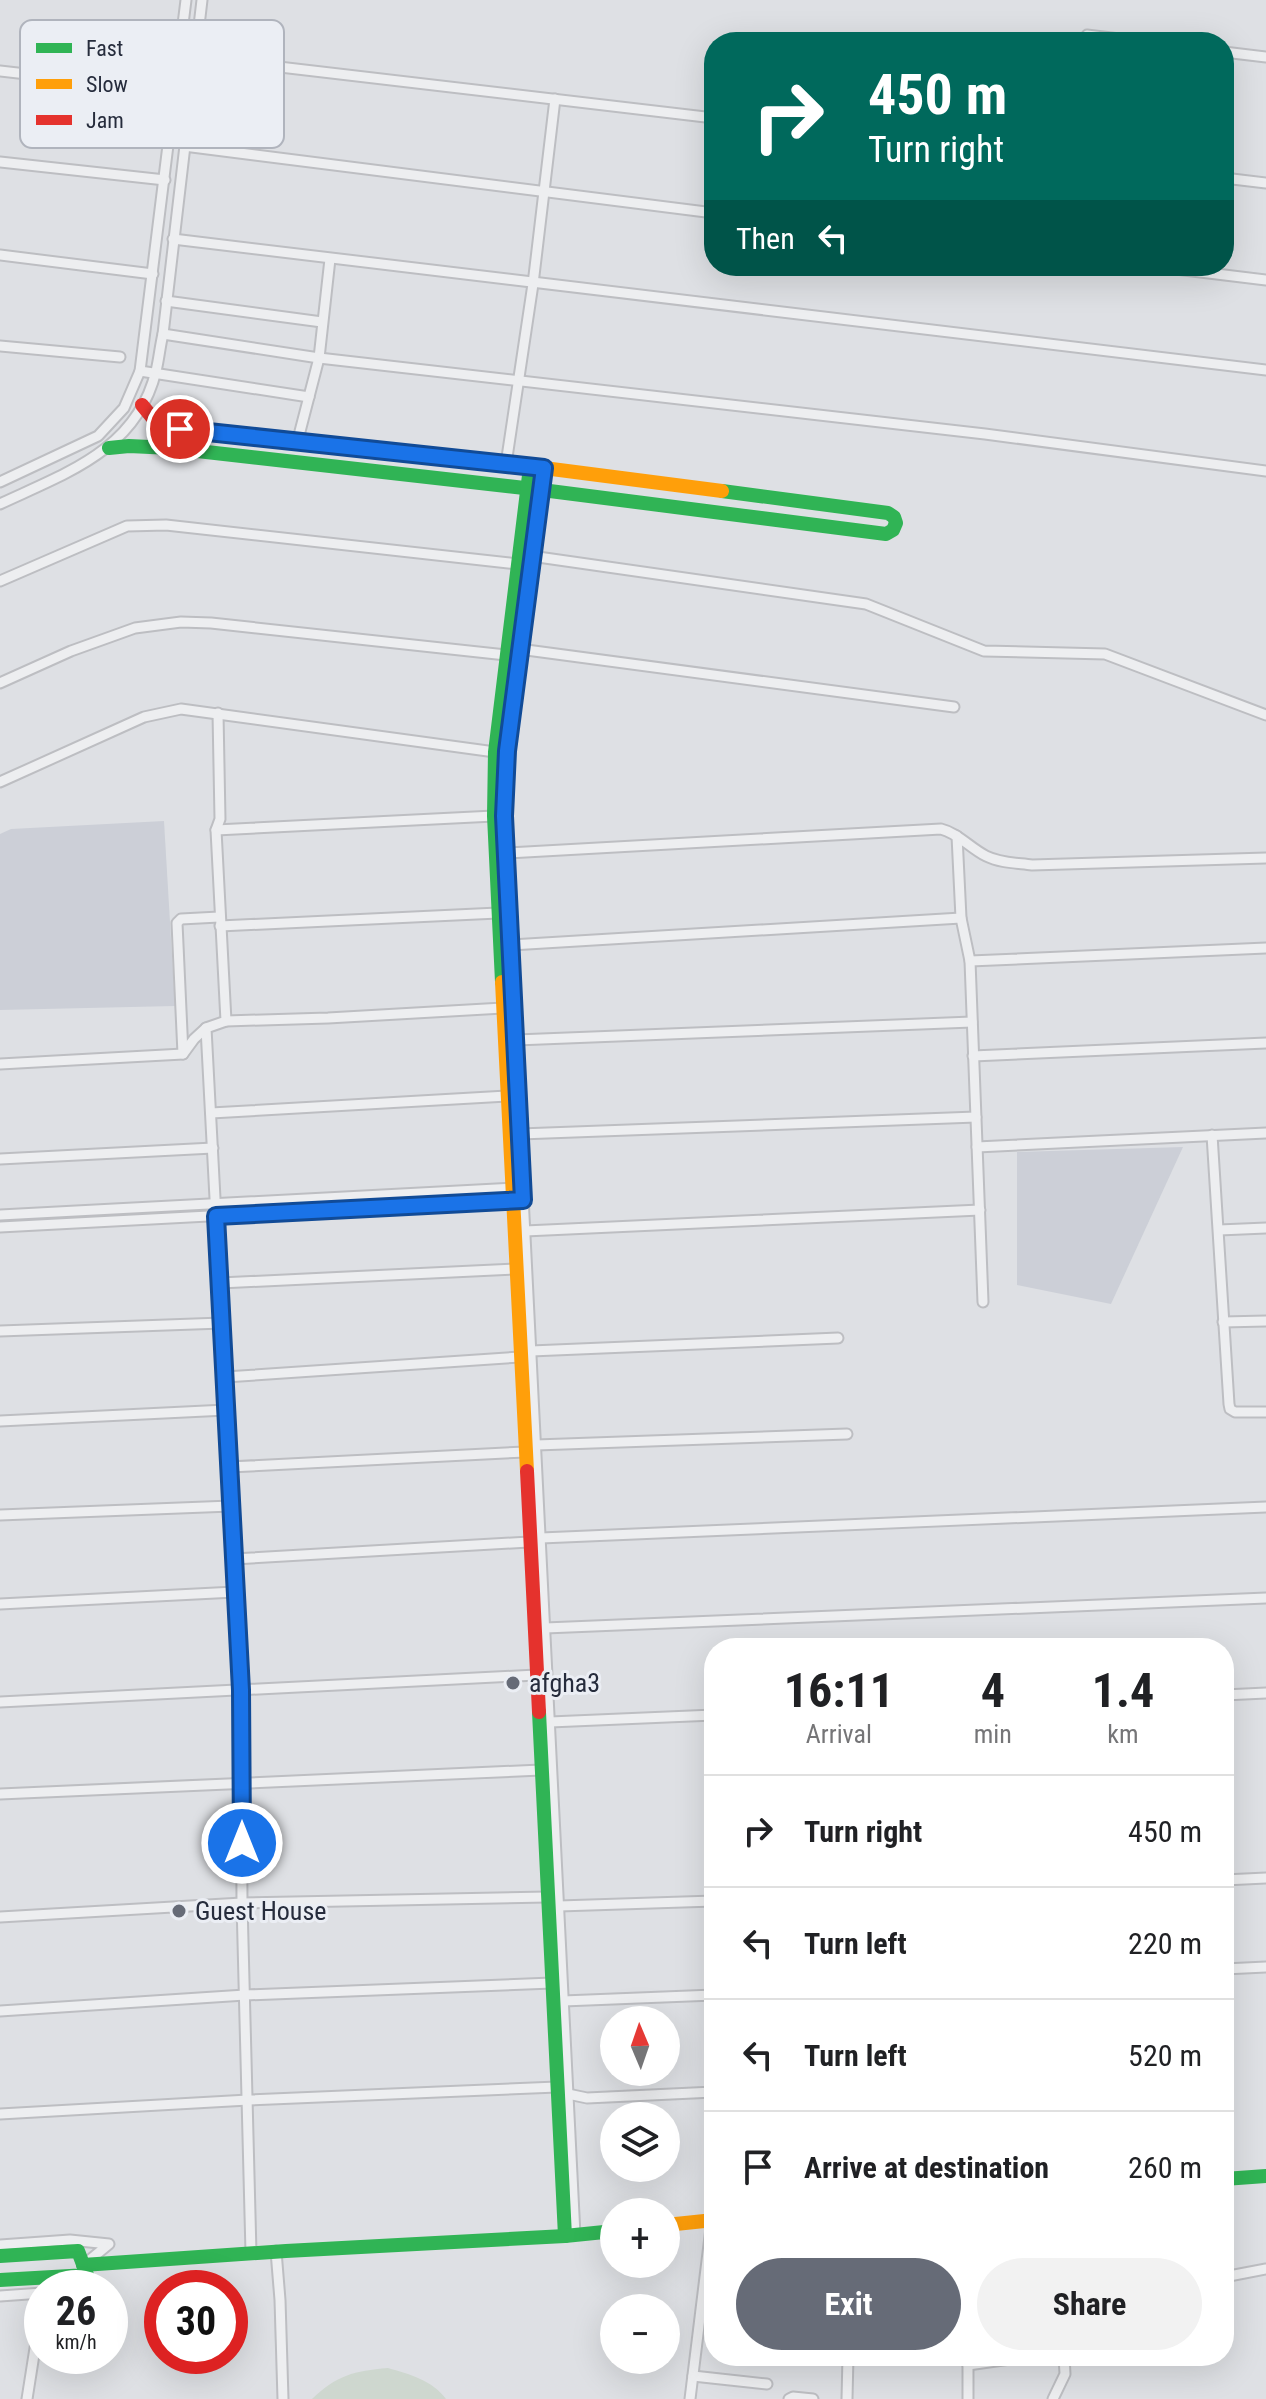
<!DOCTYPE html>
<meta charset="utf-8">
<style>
:root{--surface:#fff;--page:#f2f2f2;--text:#202124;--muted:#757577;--line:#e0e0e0;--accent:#666b77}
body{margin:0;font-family:"Roboto Condensed",sans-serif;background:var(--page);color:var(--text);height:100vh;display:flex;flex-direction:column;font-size:30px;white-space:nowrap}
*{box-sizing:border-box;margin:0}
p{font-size:26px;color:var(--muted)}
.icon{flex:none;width:44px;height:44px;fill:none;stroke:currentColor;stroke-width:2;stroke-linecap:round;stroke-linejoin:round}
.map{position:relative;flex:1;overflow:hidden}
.panel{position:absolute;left:704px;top:1638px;width:530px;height:728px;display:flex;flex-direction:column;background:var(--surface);border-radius:32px;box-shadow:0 8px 32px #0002}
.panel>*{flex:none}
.banner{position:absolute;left:704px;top:32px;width:530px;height:244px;border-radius:32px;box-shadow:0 8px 32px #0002;background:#00695c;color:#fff;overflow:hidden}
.needle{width:52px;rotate:358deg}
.fabs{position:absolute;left:600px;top:2006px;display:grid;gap:16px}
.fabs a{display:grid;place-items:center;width:80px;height:80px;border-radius:50%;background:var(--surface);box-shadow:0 8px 32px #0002;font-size:40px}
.speed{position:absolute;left:24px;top:2270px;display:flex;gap:16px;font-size:40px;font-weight:700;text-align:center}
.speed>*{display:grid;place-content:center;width:104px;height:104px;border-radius:50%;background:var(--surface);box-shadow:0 8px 32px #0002;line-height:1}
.speed small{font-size:20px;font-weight:400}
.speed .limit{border:12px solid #d22;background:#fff;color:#111}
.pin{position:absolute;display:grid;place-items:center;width:68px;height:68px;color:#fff;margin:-34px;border:4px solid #fff;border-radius:50%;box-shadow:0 2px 8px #0007}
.me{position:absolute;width:88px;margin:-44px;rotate:0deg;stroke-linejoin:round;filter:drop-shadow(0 0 6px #0008)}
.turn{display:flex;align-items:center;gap:28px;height:168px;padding:0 32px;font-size:36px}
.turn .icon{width:104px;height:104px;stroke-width:2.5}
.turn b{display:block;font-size:56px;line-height:68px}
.then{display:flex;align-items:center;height:76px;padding:0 32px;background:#0003;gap:16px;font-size:30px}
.eta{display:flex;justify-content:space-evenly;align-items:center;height:136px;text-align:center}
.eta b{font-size:48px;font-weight:700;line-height:56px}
.cta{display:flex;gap:16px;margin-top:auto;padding:16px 32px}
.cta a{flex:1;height:92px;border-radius:48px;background:var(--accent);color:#fff;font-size:32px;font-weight:700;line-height:92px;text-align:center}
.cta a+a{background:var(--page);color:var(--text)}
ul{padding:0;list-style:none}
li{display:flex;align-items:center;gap:24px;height:112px;padding:0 32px;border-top:2px solid var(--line)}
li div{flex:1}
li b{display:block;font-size:30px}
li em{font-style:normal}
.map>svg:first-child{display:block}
.built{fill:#cccfd7}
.green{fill:#ced7cf}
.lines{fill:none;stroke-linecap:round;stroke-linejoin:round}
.street-casing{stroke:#bdbec2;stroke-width:13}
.street{stroke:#edeef0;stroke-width:9}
.fast{stroke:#30b455;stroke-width:14}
.slow{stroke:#ff9f0a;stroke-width:14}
.jam{stroke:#e5322d;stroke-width:14}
.route-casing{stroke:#114b97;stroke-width:20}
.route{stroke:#1a73e8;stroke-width:14}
.poi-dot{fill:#666b77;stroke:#ebeef4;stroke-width:3}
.labels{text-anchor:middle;stroke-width:6;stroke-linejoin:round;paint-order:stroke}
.poi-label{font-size:26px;fill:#262c3c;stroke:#ebeef4;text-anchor:start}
.key{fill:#ebeef4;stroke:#b0b4bd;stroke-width:2}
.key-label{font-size:22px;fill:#262c3c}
</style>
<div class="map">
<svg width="1266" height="2399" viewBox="0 0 1266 2399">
<rect width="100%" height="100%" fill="#dee0e4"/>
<g class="built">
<path d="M164,821L175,1006L0,1010V834L11,829Z"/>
<path d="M1183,1147L1111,1304L1017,1285V1152Z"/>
</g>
<path class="green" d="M388,2368C409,2374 432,2380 446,2399H312C337,2375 354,2371 388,2368Z"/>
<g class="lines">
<defs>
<g id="street">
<path d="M1087,35L1144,42"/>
<path d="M1224,52L1266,57"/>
<path d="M195,57L714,118"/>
<path d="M0,71L175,91"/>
<path d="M184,146L714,213"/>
<path d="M0,162L165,180"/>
<path d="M1224,178L1266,183"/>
<path d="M173,239L1266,370"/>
<path d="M0,255L153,274"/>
<path d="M1151,266L1266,280"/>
<path d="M166,301L322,322"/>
<path d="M163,334L319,358L985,434L1266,471"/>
<path d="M0,346L120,357"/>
<path d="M140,371L309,397"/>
<path d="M297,443L319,358L330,259"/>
<path d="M506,464L533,284L555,99"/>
<path d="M544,468L507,751L504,816L575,2235"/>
<path d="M0,482L98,436L124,408L140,371L186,0"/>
<path d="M0,504C66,473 137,450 156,371C159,359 160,346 163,334L202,0"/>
<path d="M531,556L866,604L984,651L1105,654L1266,715"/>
<path d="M0,581L127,526L166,525L518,564"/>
<path d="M519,649L954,707"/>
<path d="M0,683L71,651L135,628L181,622L211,623L506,655"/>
<path d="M218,713L220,819L216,830L226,1021L206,1028L241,1690L242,1903L251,2253"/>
<path d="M0,782L144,717L181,709L495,752"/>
<path d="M216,830L494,816"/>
<path d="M957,836L961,918L970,961L983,1302"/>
<path d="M506,853L941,829C958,833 970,848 986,856C1000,863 1017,863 1032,865L1266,858"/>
<path d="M220,926L498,913"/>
<path d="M511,945L961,918"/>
<path d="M970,961L1266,948"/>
<path d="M226,1021L328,1018L503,1008"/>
<path d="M516,1040L972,1022"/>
<path d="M183,1054L177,923L181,919L219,917"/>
<path d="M973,1056L1266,1043"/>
<path d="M0,1064L183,1054L194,1039L206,1028"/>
<path d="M211,1113L507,1096"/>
<path d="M520,1134L976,1117"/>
<path d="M1212,1135L1229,1404L1230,1409L1235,1412H1266"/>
<path d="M977,1147L1266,1133"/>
<path d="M0,1159L213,1148"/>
<path d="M0,1215L515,1188"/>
<path d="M0,1227L516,1200"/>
<path d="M1219,1230L1266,1228"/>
<path d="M525,1231L980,1210"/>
<path d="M220,1283L515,1269"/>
<path d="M1223,1322L1266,1321"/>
<path d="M0,1331L222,1323"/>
<path d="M531,1351L838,1338"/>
<path d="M225,1377L520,1357"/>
<path d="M0,1421L226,1410"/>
<path d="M536,1445L847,1434"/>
<path d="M229,1467L525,1452"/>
<path d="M0,1515L231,1506"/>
<path d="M541,1538L1266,1507"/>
<path d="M234,1559L529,1542"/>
<path d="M0,1604L235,1592"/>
<path d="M545,1628L1266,1598"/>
<path d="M1224,1695L1266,1693"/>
<path d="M0,1702L536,1675"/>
<path d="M550,1722L714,1715"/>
<path d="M0,1794L541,1770"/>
<path d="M1224,1880L1266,1878"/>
<path d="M559,1906L714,1901"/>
<path d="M0,1917L242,1903L547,1897"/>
<path d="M1224,1969L1266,1967"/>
<path d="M563,2001L714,1995"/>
<path d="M0,2011L245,1995L552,1983"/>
<path d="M568,2094L587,2098L714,2092"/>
<path d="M0,2114L248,2100L557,2087"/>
<path d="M0,2245L70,2240L109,2244L86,2263"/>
<path d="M276,2251L280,2300L283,2399"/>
<path d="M1224,2277L1266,2269"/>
<path d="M0,2296L42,2293"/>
<path d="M968,2356V2399"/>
<path d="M968,2365L1032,2356"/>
<path d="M693,2376L767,2384"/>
<path d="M27,2399L41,2310L42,2294"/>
<path d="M690,2399L712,2220"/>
<path d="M789,2399L793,2397L813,2399"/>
<path d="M847,2399L848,2356"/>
<path d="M1053,2399L1065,2374L1064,2356"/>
</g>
</defs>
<use href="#street" class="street-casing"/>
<use href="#street" class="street"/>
<g class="fast">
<path d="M109,448L129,446L171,448L542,490L886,534L893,530L896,523L894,517L888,513L722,491"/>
<path d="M502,982L494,816L495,752L530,467"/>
<path d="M539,1712L565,2236"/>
<path d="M1224,2179L1266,2176"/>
<path d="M0,2256L78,2251L87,2275L0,2280"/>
<path d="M83,2265L286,2251L565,2236L614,2231"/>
</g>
<g class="slow">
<path d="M253,437L544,468L722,491"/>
<path d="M502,982L527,1471"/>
<path d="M666,2225L714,2220"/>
</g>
<g class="jam">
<path d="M142,405L156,422L180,429L253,437"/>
<path d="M527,1471L539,1712"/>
</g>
</g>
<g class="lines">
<defs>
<path id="route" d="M180,429L544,468L507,751L504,816L523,1200L216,1216L241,1690L242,1843"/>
</defs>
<use href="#route" class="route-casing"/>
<use href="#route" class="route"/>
</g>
<g class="poi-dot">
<circle cx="513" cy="1683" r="8"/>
<circle cx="179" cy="1911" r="8"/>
</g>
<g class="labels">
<g class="poi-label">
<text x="529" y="1692">afgha3</text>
<text x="195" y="1920">Guest House</text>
</g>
</g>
<rect x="20" y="20" width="264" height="128" rx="12" class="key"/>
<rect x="36" y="43" width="36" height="10" fill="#30b455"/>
<rect x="36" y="79" width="36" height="10" fill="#ff9f0a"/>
<rect x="36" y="115" width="36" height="10" fill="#e5322d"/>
<g class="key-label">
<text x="86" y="56">Fast</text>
<text x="86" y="92">Slow</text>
<text x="86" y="128">Jam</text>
</g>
</svg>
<div class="fabs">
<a><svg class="needle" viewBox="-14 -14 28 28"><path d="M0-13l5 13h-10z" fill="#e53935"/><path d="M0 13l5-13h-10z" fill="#757577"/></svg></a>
<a><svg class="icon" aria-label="layers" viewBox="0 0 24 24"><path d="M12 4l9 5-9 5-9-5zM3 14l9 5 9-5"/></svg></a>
<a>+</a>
<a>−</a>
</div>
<div class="speed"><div>26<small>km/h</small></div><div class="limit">30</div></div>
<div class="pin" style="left:180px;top:429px;background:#d93025"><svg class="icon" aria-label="arrive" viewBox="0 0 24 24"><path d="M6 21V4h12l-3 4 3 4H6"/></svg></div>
<svg class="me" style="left:242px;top:1843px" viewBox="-20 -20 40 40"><circle r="17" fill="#1a73e8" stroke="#fff" stroke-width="3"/><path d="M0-11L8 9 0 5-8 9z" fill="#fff"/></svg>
<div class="banner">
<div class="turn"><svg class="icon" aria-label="right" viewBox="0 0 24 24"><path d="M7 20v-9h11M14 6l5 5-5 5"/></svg><div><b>450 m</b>Turn right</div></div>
<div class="then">Then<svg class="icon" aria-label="left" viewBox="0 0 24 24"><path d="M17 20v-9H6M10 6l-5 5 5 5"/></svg></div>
</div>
<section class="panel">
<div class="eta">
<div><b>16:11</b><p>Arrival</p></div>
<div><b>4</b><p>min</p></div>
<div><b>1.4</b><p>km</p></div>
</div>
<ul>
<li><svg class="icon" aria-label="right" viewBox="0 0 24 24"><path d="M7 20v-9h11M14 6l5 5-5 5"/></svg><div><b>Turn right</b></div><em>450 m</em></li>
<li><svg class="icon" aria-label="left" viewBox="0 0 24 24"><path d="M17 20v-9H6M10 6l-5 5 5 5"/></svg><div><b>Turn left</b></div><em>220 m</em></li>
<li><svg class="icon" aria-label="left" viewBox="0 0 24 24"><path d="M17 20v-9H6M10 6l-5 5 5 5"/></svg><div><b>Turn left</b></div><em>520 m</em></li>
<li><svg class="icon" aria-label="arrive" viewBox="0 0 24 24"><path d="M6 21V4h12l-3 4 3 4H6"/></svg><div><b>Arrive at destination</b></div><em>260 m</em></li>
</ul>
<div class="cta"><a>Exit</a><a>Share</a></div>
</section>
</div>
